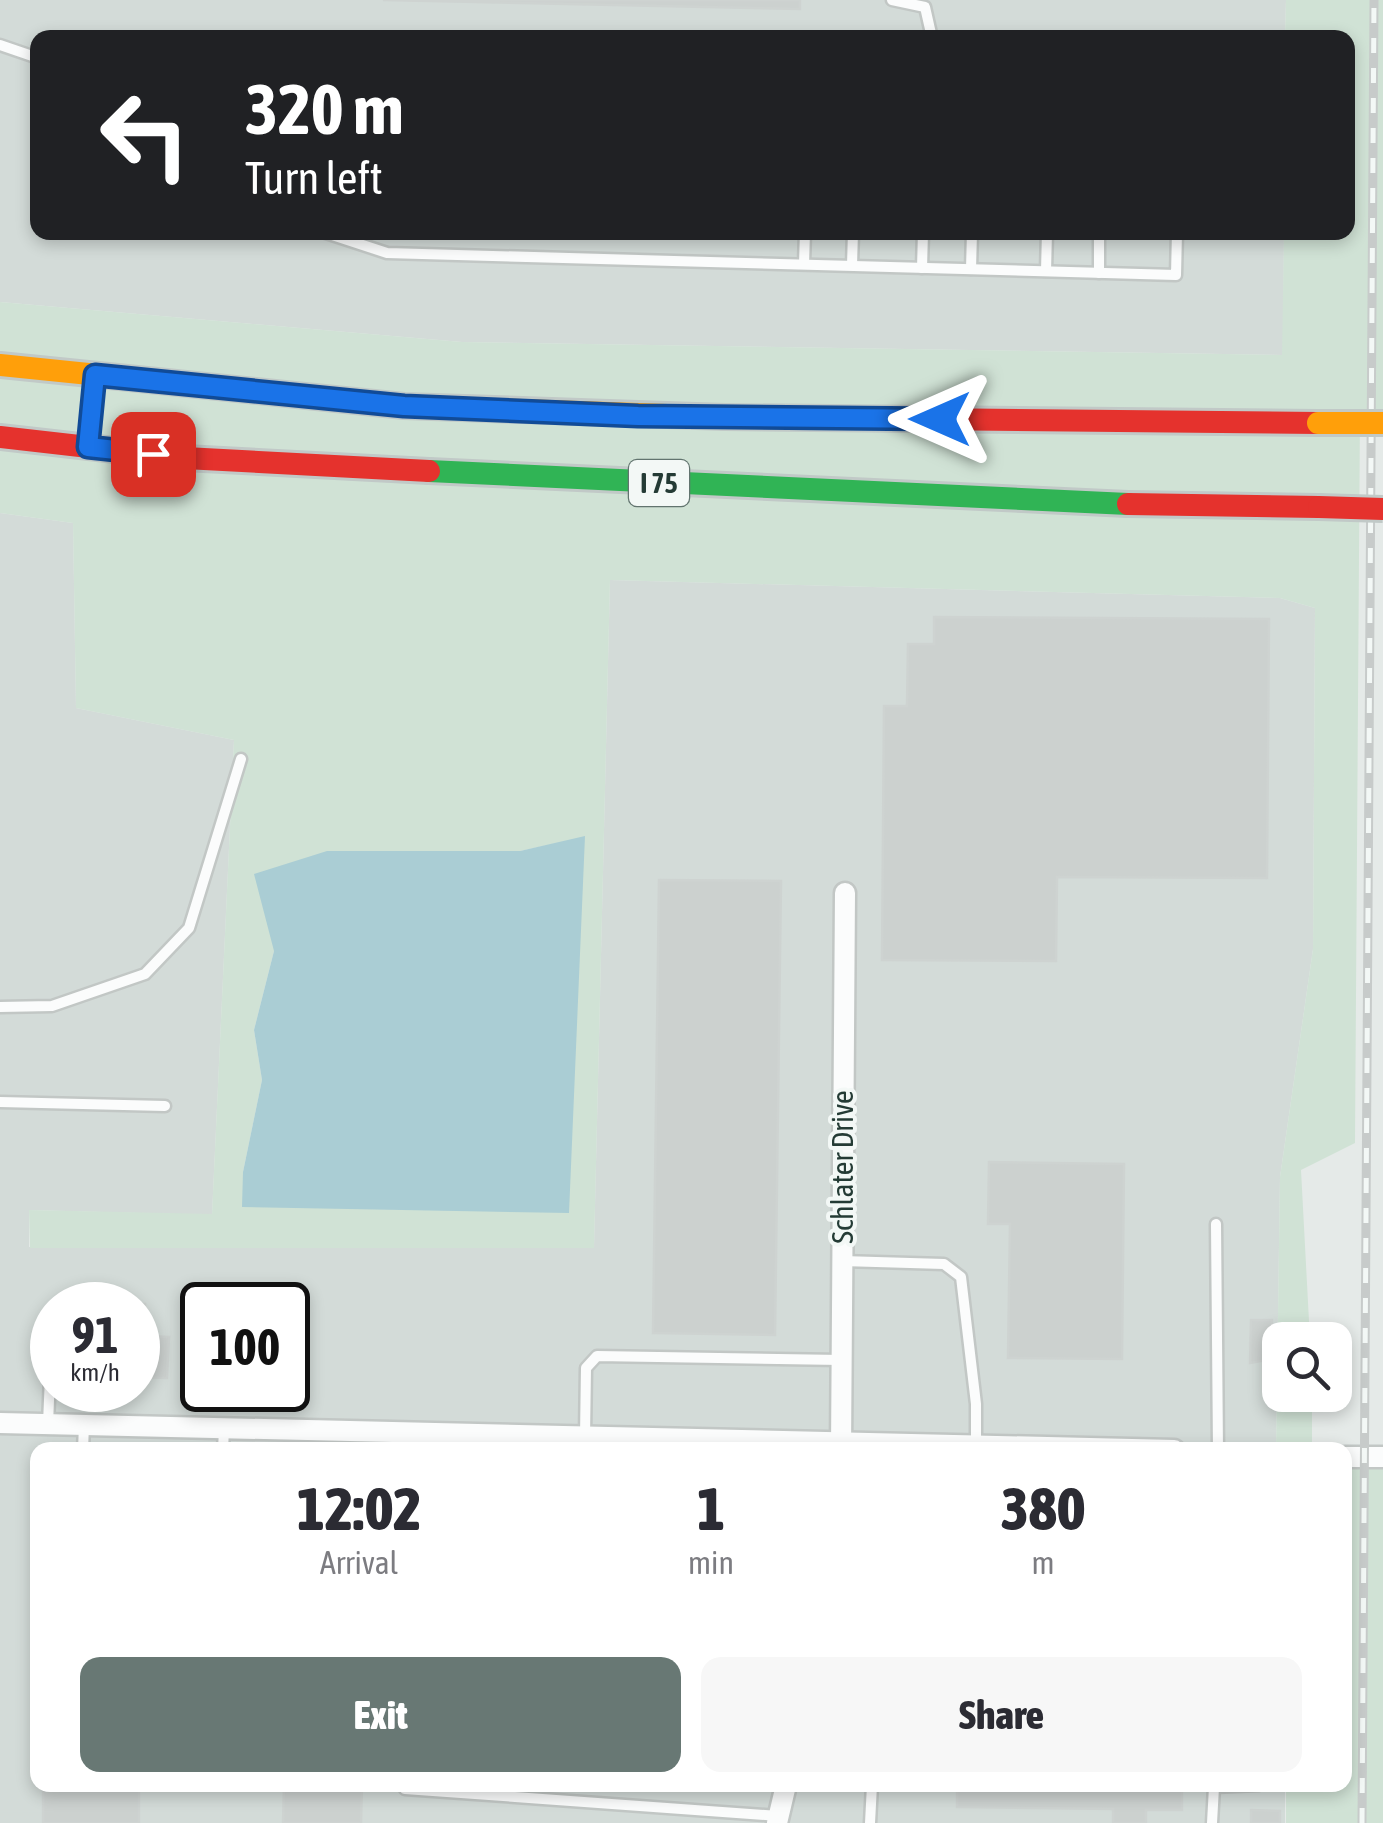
<!DOCTYPE html>
<style>
:root{--surface:#fff;--page:#f7f7f7;--text:#2b2b33;--muted:#7c7c81;--accent:#687874}
body{margin:0;font-family:"Asap Condensed",sans-serif;background:var(--page);color:var(--text);height:100vh;display:flex;flex-direction:column;font-size:38px;white-space:nowrap}
*{box-sizing:border-box;margin:0}
p{font-size:32px;color:var(--muted)}
.icon{flex:none;width:55px;height:55px;fill:none;stroke:currentColor;stroke-width:2;stroke-linecap:round;stroke-linejoin:round}
.map{position:relative;flex:1;overflow:hidden}
.panel{position:absolute;left:30px;top:1442px;width:1322px;height:350px;display:flex;flex-direction:column;background:var(--surface);border-radius:20px;box-shadow:0 5px 15px #0003}
.panel>*{flex:none}
.guide{position:absolute;left:30px;top:30px;width:1325px;height:210px;border-radius:20px;box-shadow:0 5px 15px #0003;background:#202124;color:#fff;overflow:hidden}
.buttons{position:absolute;left:1262px;top:1322px;display:grid;gap:20px}
.buttons a{display:grid;place-items:center;width:90px;height:90px;border-radius:20px;background:var(--surface);box-shadow:0 5px 15px #0003;font-size:50px}
.speed{position:absolute;left:30px;top:1282px;display:flex;gap:20px;font-size:50px;font-weight:700;text-align:center}
.speed>*{display:grid;place-content:center;width:130px;height:130px;border-radius:50%;background:var(--surface);box-shadow:0 5px 15px #0003;line-height:1}
.speed small{font-size:25px;font-weight:400}
.speed .limit{border:5px solid #111;border-radius:15px;background:#fff;color:#111}
.pin{position:absolute;display:grid;place-items:center;width:85px;height:85px;color:#fff;margin:-42px;border-radius:20px;box-shadow:0 5px 15px #0006}
.me{position:absolute;width:110px;margin:-55px;rotate:270deg;stroke-linejoin:round;filter:drop-shadow(0 0 8px #0008)}
.turn{display:flex;align-items:center;gap:35px;height:210px;padding:0 50px;font-size:45px}
.turn .icon{width:130px;height:130px;stroke-width:2.5}
.turn b{display:block;font-size:70px;line-height:85px}
.eta{display:flex;justify-content:space-evenly;align-items:center;height:170px;text-align:center}
.eta b{font-size:60px;font-weight:800;line-height:70px}
.cta{display:flex;gap:20px;margin-top:auto;padding:20px 50px}
.cta a{flex:1;height:115px;border-radius:20px;background:var(--accent);color:#fff;font-size:40px;font-weight:800;line-height:115px;text-align:center}
.cta a+a{background:var(--page);color:var(--text)}
.map>svg:first-child{display:block}
.built{fill:#d3dbd8;fill-rule:evenodd}
.green{fill:#d0e2d5;fill-rule:evenodd}
.water{fill:#aacdd4}
.building{fill:#ccd1cf;stroke:#ced3d1;stroke-width:2.5}
.lines{fill:none;stroke-linecap:round;stroke-linejoin:round}
.lane-casing{stroke:#c2c7c5;stroke-width:15}
.street-casing{stroke:#c2c7c5;stroke-width:25}
.fast-casing{stroke:#c1c9c7;stroke-width:28}
.slow-casing{stroke:#c1c9c7;stroke-width:28}
.jam-casing{stroke:#c1c9c7;stroke-width:28}
.lane{stroke:#fbfcfc;stroke-width:10}
.street{stroke:#fbfcfc;stroke-width:20}
.fast{stroke:#30b455;stroke-width:22}
.slow{stroke:#ff9f0a;stroke-width:22}
.jam{stroke:#e5322d;stroke-width:22}
.rail-casing{stroke:#c7cbca;stroke-width:9}
.rail{stroke:#f3f8f6;stroke-width:5;stroke-dasharray:15;stroke-linecap:butt}
.slow-bridge-casing{stroke:#c1c9c7;stroke-width:28;stroke-linecap:butt}
.jam-bridge-casing{stroke:#c1c9c7;stroke-width:28;stroke-linecap:butt}
.slow-bridge{stroke:#ff9f0a;stroke-width:22}
.jam-bridge{stroke:#e5322d;stroke-width:22}
.route-casing{stroke:#114b97;stroke-width:25}
.route{stroke:#1a73e8;stroke-width:18}
.labels{text-anchor:middle;stroke-width:8;stroke-linejoin:round;paint-order:stroke}
.shield{fill:#f3f8f6;stroke:#62746f;stroke-width:2.5}
.shield-label{font-size:28px;font-weight:bold;fill:#243b35}
.street-label{font-size:30px;fill:#243b35;stroke:#f3f8f6}
</style>
<div class="map">
<svg width="1383" height="1823" viewBox="0 0 1383 1823">
<rect width="100%" height="100%" fill="#e5eae8"/>
<g class="built">
<path d="M0,0H1286L1285,38H38V232L1284,233L1283,355L462,342L0,302Z"/>
<path d="M0,513L73,523L76,708L234,740L212,1215L29,1210V1247H594L610,580L1280,598L1315,608L1313,949L1280,1177L1276,1450H38V1785H1285V1823H0ZM52,1305H138V1390H52ZM202,1305H288V1390H202Z"/>
</g>
<g class="green">
<path d="M1286,0H1383V409L1360,410L1355,1143L1301,1170L1310,1340H1280V1395H1312V1450H1276L1280,1177L1313,949L1315,608L1280,598L610,580L594,1248H30L29,1210L212,1214L234,740L76,708L73,523L0,513V302L462,342L1282,355L1284,233L1348,232V38L1285,37ZM585,837L243,1172L262,1080L254,1030L274,951L520,851Z"/>
<path d="M1345,1457H1383V1823H1286V1785H1345Z"/>
</g>
<path class="water" d="M585,836L569,1213L242,1207L243,1172L262,1080L254,1030L274,951L254,874L327,851H520Z"/>
<g class="building">
<path d="M383,0H800V9Z"/>
<path d="M934,617L1269,619L1267,878L1057,877L1056,961L882,960L884,706H907L908,644H934Z"/>
<path d="M659,880L781,881L775,1335L653,1333Z"/>
<path d="M989,1162L1124,1164L1122,1359L1008,1358L1010,1224H988Z"/>
<path d="M111,1303L145,1304L143,1336L169,1337L167,1378L138,1377V1305Z"/>
<path d="M1251,1320H1272V1359L1250,1363Z"/>
<rect x="43" y="1785" width="96" height="38"/>
<path d="M284,1785H362L361,1823H283Z"/>
<path d="M957,1785H1182V1810H1146V1823H1113V1809L957,1807Z"/>
<path d="M1251,1810L1280,1811V1823H1251Z"/>
</g>
<g class="lines">
<defs>
<g id="lane">
<path d="M892,0L925,7L932,38"/>
<path d="M0,45L38,58"/>
<path d="M323,232L387,253L1176,275L1177,232"/>
<path d="M804,264L805,232"/>
<path d="M852,265L853,232"/>
<path d="M922,268L923,232"/>
<path d="M971,269L972,232"/>
<path d="M1046,271L1047,232"/>
<path d="M1099,273V232"/>
<path d="M89,438L95,381"/>
<path d="M0,1007L52,1006L145,974L189,928L241,759"/>
<path d="M0,1102L165,1106"/>
<path d="M1216,1224L1218,1450"/>
<path d="M842,1261L944,1264L961,1277L976,1404V1449"/>
<path d="M48,1424L52,1328"/>
<path d="M585,1436L586,1368L597,1356L841,1360"/>
<path d="M83,1450L84,1425"/>
<path d="M223,1450L224,1429"/>
<path d="M405,1785V1789L778,1816"/>
<path d="M870,1823L872,1785"/>
<path d="M1212,1823L1214,1787L1259,1785"/>
</g>
<g id="street">
<path d="M0,1423L1174,1450"/>
<path d="M841,1450L845,893"/>
<path d="M1345,1457H1383"/>
<path d="M777,1823L786,1785"/>
</g>
<path id="fast" d="M429,471L1128,504"/>
<path id="slow" d="M0,365L404,406L725,417"/>
<g id="jam">
<path d="M725,417L1318,423"/>
<path d="M0,437L185,458L429,471"/>
<path d="M1128,504L1319,507"/>
</g>
</defs>
<use href="#lane" class="lane-casing"/>
<use href="#street" class="street-casing"/>
<use href="#fast" class="fast-casing"/>
<use href="#slow" class="slow-casing"/>
<use href="#jam" class="jam-casing"/>
<use href="#lane" class="lane"/>
<use href="#street" class="street"/>
<use href="#fast" class="fast"/>
<use href="#slow" class="slow"/>
<use href="#jam" class="jam"/>
<defs>
<path id="rail" d="M1362,1823L1374,0"/>
</defs>
<use href="#rail" class="rail-casing"/>
<use href="#rail" class="rail"/>
<defs>
<path id="slow-bridge" d="M1318,423H1383"/>
<path id="jam-bridge" d="M1319,507L1383,509"/>
</defs>
<use href="#slow-bridge" class="slow-bridge-casing"/>
<use href="#jam-bridge" class="jam-bridge-casing"/>
<use href="#slow-bridge" class="slow-bridge"/>
<use href="#jam-bridge" class="jam-bridge"/>
</g>
<g class="lines">
<defs>
<path id="route" d="M153,454L88,447L95,375L404,406L638,416L940,419"/>
</defs>
<use href="#route" class="route-casing"/>
<use href="#route" class="route"/>
</g>
<g class="labels">
<rect class="shield" x="629" y="460" width="60" height="46" rx="8"/>
<g class="shield-label">
<text x="659" y="493">I 75</text>
</g>
<g class="street-label">
<text transform="translate(843 1167) rotate(-90)" y="10">Schlater Drive</text>
</g>
</g>
</svg>
<div class="buttons">
<a><svg class="icon" aria-label="search" viewBox="0 0 24 24"><circle cx="10" cy="10" r="6"/><path d="M15 15l6 6"/></svg></a>
</div>
<div class="speed"><div>91<small>km/h</small></div><div class="limit">100</div></div>
<div class="pin" style="left:153px;top:454px;background:#d93025"><svg class="icon" aria-label="arrive" viewBox="0 0 24 24"><path d="M6 21V4h12l-3 4 3 4H6"/></svg></div>
<svg class="me" style="left:940px;top:419px" viewBox="-20 -20 40 40"><path d="M0-17L14 15 0 8-14 15z" fill="#1a73e8" stroke="#fff" stroke-width="4"/></svg>
<div class="guide">
<div class="turn"><svg class="icon" aria-label="left" viewBox="0 0 24 24"><path d="M17 20v-9H6M10 6l-5 5 5 5"/></svg><div><b>320 m</b>Turn left</div></div>
</div>
<section class="panel">
<div class="eta">
<div><b>12:02</b><p>Arrival</p></div>
<div><b>1</b><p>min</p></div>
<div><b>380</b><p>m</p></div>
</div>
<div class="cta"><a>Exit</a><a>Share</a></div>
</section>
</div>
